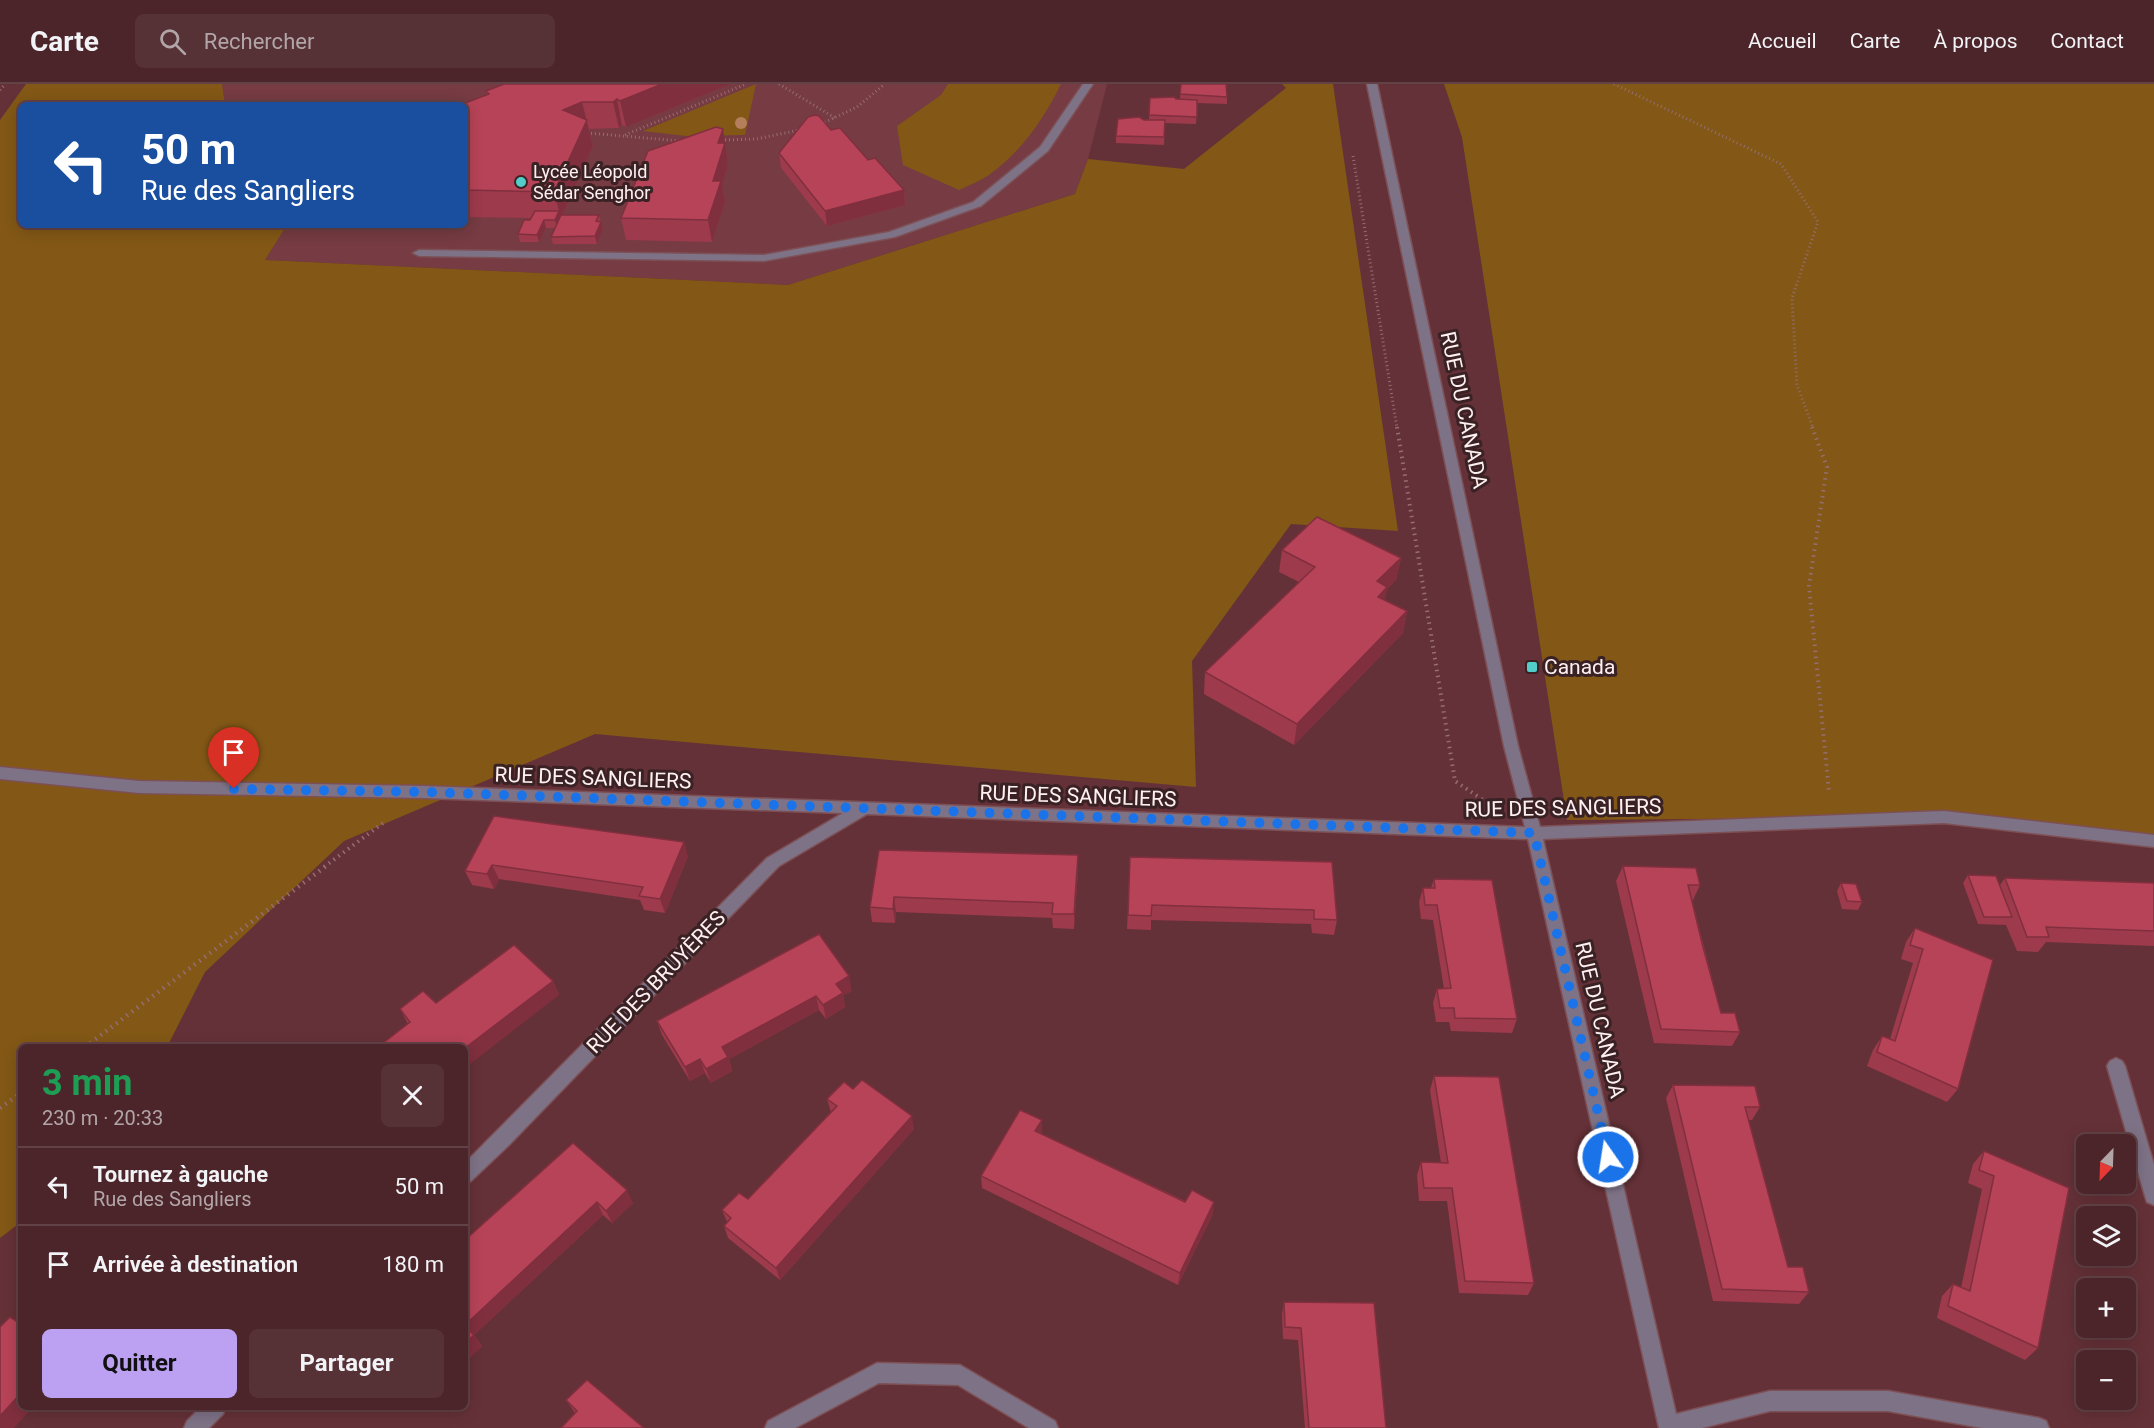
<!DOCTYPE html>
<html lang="fr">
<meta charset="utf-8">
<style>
:root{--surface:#4c252a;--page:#563136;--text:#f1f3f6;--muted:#b2a5a8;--line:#634247;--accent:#bca0f2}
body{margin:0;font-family:Roboto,sans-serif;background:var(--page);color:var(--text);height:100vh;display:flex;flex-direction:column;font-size:22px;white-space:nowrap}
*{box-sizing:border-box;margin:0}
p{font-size:20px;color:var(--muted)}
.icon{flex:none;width:33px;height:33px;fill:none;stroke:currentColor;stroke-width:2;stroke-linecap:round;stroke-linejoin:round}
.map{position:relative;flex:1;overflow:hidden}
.panel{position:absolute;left:18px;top:960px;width:450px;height:366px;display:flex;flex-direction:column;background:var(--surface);border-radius:9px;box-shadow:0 3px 15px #0003,0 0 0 2px var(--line)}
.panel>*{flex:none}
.hud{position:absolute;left:18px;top:18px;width:450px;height:126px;border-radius:9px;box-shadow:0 3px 15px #0003,0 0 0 2px var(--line);background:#1a4fa0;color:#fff;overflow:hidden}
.needle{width:39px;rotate:203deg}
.buttons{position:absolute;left:2076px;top:1050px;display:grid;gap:12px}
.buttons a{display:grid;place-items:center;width:60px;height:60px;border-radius:9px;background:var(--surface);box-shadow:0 3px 15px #0003,0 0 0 2px var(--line);font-size:30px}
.pin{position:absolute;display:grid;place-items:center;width:51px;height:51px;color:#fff;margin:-62px -26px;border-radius:50% 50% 50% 0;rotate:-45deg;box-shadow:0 0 6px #0007}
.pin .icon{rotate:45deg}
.me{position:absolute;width:66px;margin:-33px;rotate:347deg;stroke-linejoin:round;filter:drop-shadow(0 0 4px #0008)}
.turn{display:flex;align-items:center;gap:21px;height:126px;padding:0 24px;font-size:27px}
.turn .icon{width:78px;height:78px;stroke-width:2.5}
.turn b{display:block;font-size:42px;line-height:51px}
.round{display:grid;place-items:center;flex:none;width:63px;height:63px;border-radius:9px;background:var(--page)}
.headline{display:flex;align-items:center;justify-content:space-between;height:102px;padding:0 24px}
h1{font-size:36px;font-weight:700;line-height:45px;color:#1e9e55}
.cta{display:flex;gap:12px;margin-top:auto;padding:12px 24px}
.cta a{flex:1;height:69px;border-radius:9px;background:var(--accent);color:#111;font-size:24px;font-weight:700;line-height:69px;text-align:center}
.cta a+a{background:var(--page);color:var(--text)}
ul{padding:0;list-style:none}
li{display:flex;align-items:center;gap:18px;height:78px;padding:0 24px;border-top:2px solid var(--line)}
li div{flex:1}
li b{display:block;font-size:22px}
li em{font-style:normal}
header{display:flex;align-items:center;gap:36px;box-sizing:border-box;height:84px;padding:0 30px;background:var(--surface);border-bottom:2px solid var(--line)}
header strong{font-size:28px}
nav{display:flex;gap:33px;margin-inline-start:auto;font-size:21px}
.search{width:420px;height:54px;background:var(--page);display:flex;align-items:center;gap:15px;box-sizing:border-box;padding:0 21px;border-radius:9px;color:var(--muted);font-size:22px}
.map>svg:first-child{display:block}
.built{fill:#763b43}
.green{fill:#835816}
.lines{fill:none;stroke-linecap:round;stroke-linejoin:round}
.minor-casing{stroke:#7d5056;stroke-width:3}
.path-far2{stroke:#956d72;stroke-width:3;stroke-dasharray:1 3;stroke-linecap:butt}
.path-far1{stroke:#956d72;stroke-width:4;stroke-dasharray:1.5 4.5;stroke-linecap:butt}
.path{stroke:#956d72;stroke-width:4.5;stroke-dasharray:1.5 5;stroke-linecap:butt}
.minor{fill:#7e7286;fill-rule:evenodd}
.tree{fill:#b57f5c}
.wall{fill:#9d3a4c}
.shaded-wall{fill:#802f3e}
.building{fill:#b74358;stroke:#802f3e;stroke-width:1.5}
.route{stroke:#1a73e8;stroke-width:10;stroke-dasharray:0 18}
.poi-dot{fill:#53cdca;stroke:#3a2224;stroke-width:2}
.labels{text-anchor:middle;stroke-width:6;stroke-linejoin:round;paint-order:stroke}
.far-poi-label{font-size:18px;fill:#fef0f1;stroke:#3a2224;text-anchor:start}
.street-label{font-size:21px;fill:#fef0f1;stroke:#3a2224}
.poi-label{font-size:21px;fill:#fef0f1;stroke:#3a2224;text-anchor:start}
</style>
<header>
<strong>Carte</strong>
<div class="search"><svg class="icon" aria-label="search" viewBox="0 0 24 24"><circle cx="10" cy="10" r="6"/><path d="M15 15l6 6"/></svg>Rechercher</div>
<nav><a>Accueil</a><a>Carte</a><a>À propos</a><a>Contact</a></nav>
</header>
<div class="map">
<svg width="2154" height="1344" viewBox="0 0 2154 1344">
<rect width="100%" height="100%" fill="#653138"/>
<path class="built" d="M222,0H1107L1088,75L1075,110L788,201L265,176L287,141H465V21H225Z"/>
<g class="green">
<path d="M26,0H222L225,21H21V141H287L265,176L788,201L1075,110L1088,75L1184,85L1286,4L1282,0H1333L1398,447L1291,440L1192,577L1196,703L595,650L344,757L205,888L167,963H21V1138L0,1154V36Z"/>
<path d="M756,0L745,51L686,52L643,47Z"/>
<path d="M948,0H1061C1044,35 1021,68 989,91C980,97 969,101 959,106L903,81L897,42L941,11Z"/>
<path d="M1444,0H2154V752L1944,733L1567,736L1462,53Z"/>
</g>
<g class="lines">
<defs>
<g id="minor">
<path d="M1083,0H1093L1048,67L981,122L895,153L764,177L419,172L413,169L419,166L764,171L889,148L973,118L1040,63Z"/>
<path d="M1367,0H1377L1518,662L1540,743L1944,727L2154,751V763L1944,739L1543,755L1676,1330L1770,1307H1888L2039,1334L2046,1337L2049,1344H1982L1888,1327H1770L1702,1344H1659L1528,755L867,730L779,782L509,1061L471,1097L465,1099V1079L767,774L843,729L424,714L139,709L0,695V683L139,697L424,702L1525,743L1504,662Z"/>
<path d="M2116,974L2122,977L2125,982L2154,1081V1121L2147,1118L2145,1112L2107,982L2110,977Z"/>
<path d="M877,1279L960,1281L1055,1337L1058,1344H1029L958,1301L879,1299L795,1344H765L768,1337Z"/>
<path d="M201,1323H226L223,1330L209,1344H184L187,1337Z"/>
</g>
</defs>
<use href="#minor" class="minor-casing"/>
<g class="path-far2">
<path d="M779,0L835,34"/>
<path d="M1614,0L1781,80L1818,138L1792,214L1797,301L1813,344"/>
<path d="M0,6L5,0"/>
<path d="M821,40L857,23L885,0"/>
<path d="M587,49L681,57"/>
<path d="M625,51L746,0"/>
<path d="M721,56L756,55L800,46"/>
<path d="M1353,72L1397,344"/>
</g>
<g class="path-far1">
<path d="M1397,343L1455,697L1483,716"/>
<path d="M1812,343L1827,383L1809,502L1829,708"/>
<path d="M324,783L383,739"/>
</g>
<g class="path">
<path d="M85,963L326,782"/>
<path d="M0,1024L21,1009"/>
</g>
<use href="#minor" class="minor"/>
</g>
<circle class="tree" cx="741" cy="39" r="6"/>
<g class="wall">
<path d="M504,0H730L626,43L622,41L619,44L589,45L593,62L563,131H599L603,145L597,160H553L551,153L555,144H546L539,158H520L518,150L531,134L465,133V21H460L487,11L486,7Z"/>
<path d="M1181,0L1227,13V20L1197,19L1196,40L1165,39L1164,61L1116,59V52L1144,36H1149L1150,14L1180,15Z"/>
<path d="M723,45L728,80L722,101L725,118L712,158L626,156L621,134Z"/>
<path d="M831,46L904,106L905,121L827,142L781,84L779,69Z"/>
<path d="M1282,466L1401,474L1396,496L1387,505L1384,516L1407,527L1403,549L1294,661L1204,610L1205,588L1299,498L1279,488Z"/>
<path d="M494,732L688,772L665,829L644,826L640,816L499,795L494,805L472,801L465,787Z"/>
<path d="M879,766L1078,786L1074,845L1053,844L1052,834L896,828L895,839L872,838L870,823Z"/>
<path d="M1130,773L1332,778L1337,836L1334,851L1312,849L1311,840L1151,836V846L1127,845Z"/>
<path d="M1623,782L1700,801L1693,816H1692L1721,929L1740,948L1732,962L1654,959L1616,797Z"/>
<path d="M1968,791L2000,801L2005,794L2154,799V862L2046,858L2038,868L2017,867L2006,841L1978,840L1963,799Z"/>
<path d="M1434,795L1517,935L1512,949L1451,947L1449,938H1436L1433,919L1437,905H1444L1433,836L1421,835L1419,818L1423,804H1431Z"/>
<path d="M1841,799L1862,818L1858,826L1842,825L1837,807Z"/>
<path d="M1915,844L1993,876L1958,1005L1947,1018L1867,982L1873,966L1882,952L1890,955L1913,879L1901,875L1906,858Z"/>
<path d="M553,897L559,911L408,940L400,925Z"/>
<path d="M852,907L843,911L845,923L826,935L819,926L729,975L732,987L711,999L705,989L690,997L662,951L657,937Z"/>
<path d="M1434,992L1534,1199L1528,1211L1459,1209L1447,1117H1419L1417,1091L1421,1078L1441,1079L1430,1006Z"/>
<path d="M1673,1001L1760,1023L1752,1036H1748L1788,1183L1809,1208L1799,1220L1713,1217L1666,1014Z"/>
<path d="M853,1005L914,1045L780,1196L728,1154L724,1142L727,1138L722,1126L748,1115L831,1028L827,1015Z"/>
<path d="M1042,1049V1050L1213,1130L1178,1201L982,1104L981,1092Z"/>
<path d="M573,1059L633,1119L612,1139L603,1131L474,1251L482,1262L465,1278V1156Z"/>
<path d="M1984,1067L2069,1104L2038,1264L2025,1276L1937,1234L1942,1212L1953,1200L1961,1204L1982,1105L1968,1099L1973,1080Z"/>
<path d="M1284,1218L1386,1344H1305L1298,1256L1283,1255L1282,1230Z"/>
<path d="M566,1316L644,1344L575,1329Z"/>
</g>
<g class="shaded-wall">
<path d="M662,0H730L626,43L620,17Z"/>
<path d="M617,15L622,41L619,44L613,18Z"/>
<path d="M582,18L593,62L557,144L555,136L559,127L554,108L563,26Z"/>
<path d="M723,45L728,80L722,101L725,118L712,158L708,136L718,59Z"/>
<path d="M904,106L905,121L827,142L825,127Z"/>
<path d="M544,136L546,144L539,158L537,151Z"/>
<path d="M601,138L603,145L597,160L595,152Z"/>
<path d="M1401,474L1396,496L1387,505L1383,525L1372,519L1377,497Z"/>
<path d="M1407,527L1403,549L1294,661L1297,640Z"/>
<path d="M684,758L688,772L665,829L660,815Z"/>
<path d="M1078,771V786L1074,845V830Z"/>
<path d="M492,781L499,795L494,805L487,790Z"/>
<path d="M894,813L896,828L895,839L893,825Z"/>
<path d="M849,892L852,907L843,911L845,923L826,935L823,921L836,900Z"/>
<path d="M553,897L559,911L465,984V964Z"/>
<path d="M816,912L819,926L729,975L732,987L711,999L706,985L722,963Z"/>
<path d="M700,975L705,989L690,997L685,983Z"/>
<path d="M912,1032L914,1045L780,1196L776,1184Z"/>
<path d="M1042,1036V1049L1036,1061L1035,1047Z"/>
<path d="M627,1106L633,1119L612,1139L606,1127Z"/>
<path d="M597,1118L603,1131L474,1251L482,1262L465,1278V1241Z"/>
<path d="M1214,1118L1213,1130L1178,1201L1180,1189Z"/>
<path d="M21,1309V1323H33L14,1344H0V1332Z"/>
</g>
<g class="building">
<path d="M504,0H662L620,17L617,15L613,18H582L563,26L587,36L554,108L465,106V21H395V20L460,21L489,10L486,7Z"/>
<path d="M1181,0H1226L1227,13L1180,10Z"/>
<path d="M1174,13L1176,15L1197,16V33L1149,31L1150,14Z"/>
<path d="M815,31L819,32L831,46L840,44L868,76L875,74L904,106L825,127L779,69L808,33Z"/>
<path d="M1139,33L1144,36H1165L1164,53L1116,52L1118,35Z"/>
<path d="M716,43L723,45L718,59H725L713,97H721L708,136L621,134L648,67Z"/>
<path d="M535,127H559L555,136H544L537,151L518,150L524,136H530Z"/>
<path d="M561,131H599L596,137L601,138L595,152L551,153Z"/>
<path d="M1317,433L1401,474L1377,497L1387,503L1378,513L1407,527L1297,640L1205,588L1315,483L1282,466Z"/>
<path d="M494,732L684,758L660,815L639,812L643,803L492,781L487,790L465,787Z"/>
<path d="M879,766L1078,771L1074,830H1052L1053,819L894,813L893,825L870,823Z"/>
<path d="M1130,773L1332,778L1337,836L1314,835V826L1152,821L1151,832L1128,831Z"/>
<path d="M1623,782L1696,784L1700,801H1688L1703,863L1721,929H1735L1740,948L1661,945Z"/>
<path d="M1968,791L1996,792L2012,833H1984Z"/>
<path d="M2005,794L2154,799V847L2046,843L2049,853H2027Z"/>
<path d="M1434,795L1492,796L1517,935L1455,934L1454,924H1440L1437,905L1451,904L1437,821H1425L1423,804H1435Z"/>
<path d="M1841,799L1856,800L1862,818L1847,817Z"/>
<path d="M1915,844L1993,876L1958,1005L1877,968L1882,952L1895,957L1923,865L1910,861Z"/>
<path d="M819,850L849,892L836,900L843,909L823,921L816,912L722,963L728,973L706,985L700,975L685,983L657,937Z"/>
<path d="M514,861L553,897L465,964V963H378L410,938L400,925L423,907L436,919Z"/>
<path d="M1434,992L1499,993L1534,1199L1465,1197L1452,1104H1424L1421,1078L1448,1079Z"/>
<path d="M862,996L912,1032L776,1184L724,1142L731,1134L722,1126L739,1109L748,1115L837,1022L827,1015L844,998L853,1005Z"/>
<path d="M1673,1001L1755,1002L1760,1023H1745L1788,1183H1803L1809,1208L1722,1205Z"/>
<path d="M1020,1026L1042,1036L1035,1047L1185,1118L1192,1106L1214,1118L1180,1189L981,1092Z"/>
<path d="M573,1059L627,1106L606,1127L597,1118L465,1241V1156Z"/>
<path d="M1984,1067L2069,1104L2038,1264L1948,1222L1953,1200L1970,1207L1994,1092L1979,1086Z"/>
<path d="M1284,1218L1374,1219L1386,1344H1309L1301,1244L1285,1243Z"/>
<path d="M10,1233L21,1240V1309L0,1332V1243Z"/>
<path d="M465,1242L474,1251L465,1259Z"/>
<path d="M587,1296L644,1344H561L577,1327L566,1316Z"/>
</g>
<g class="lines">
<path class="route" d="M234,705L424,708L1534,749L1608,1073"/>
</g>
<g class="poi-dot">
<circle cx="521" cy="98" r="6"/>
<rect x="1526" y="577" width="12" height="12" rx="3"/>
</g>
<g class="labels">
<g class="far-poi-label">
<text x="533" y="94">Lycée Léopold<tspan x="533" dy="21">Sédar Senghor</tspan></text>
</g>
<g class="street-label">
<text transform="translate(1464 326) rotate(78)" y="7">RUE DU CANADA</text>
<text transform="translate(593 694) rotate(2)" y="7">RUE DES SANGLIERS</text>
<text transform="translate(1078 712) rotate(2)" y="7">RUE DES SANGLIERS</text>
<text transform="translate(1563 724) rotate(-1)" y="7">RUE DES SANGLIERS</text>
<text transform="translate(656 898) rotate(-46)" y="7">RUE DES BRUYÈRES</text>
<text transform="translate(1600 936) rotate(77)" y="7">RUE DU CANADA</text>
</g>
<g class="poi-label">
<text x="1544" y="590">Canada</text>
</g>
</g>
</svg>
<div class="buttons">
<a><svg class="needle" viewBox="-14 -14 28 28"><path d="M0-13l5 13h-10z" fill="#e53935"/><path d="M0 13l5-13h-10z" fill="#b2a5a8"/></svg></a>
<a><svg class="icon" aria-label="layers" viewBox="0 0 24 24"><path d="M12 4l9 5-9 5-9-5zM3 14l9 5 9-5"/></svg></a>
<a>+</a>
<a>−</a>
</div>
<div class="pin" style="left:234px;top:705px;background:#d93025"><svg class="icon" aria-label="arrive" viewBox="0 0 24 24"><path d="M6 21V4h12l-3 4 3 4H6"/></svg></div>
<svg class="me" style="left:1608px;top:1073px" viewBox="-20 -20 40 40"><circle r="17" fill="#1a73e8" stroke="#fff" stroke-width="3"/><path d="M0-11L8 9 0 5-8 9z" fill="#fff"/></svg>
<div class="hud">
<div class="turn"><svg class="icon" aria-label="left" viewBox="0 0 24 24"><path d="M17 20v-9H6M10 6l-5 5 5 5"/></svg><div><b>50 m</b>Rue des Sangliers</div></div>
</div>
<section class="panel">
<div class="headline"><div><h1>3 min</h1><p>230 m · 20:33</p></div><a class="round"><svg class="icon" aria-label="close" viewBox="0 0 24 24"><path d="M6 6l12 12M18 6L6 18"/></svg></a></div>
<ul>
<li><svg class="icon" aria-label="left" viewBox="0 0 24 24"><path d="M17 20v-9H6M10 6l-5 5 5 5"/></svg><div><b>Tournez à gauche</b><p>Rue des Sangliers</p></div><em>50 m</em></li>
<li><svg class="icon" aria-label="arrive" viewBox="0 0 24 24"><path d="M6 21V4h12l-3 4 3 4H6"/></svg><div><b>Arrivée à destination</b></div><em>180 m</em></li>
</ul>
<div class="cta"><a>Quitter</a><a>Partager</a></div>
</section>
</div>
